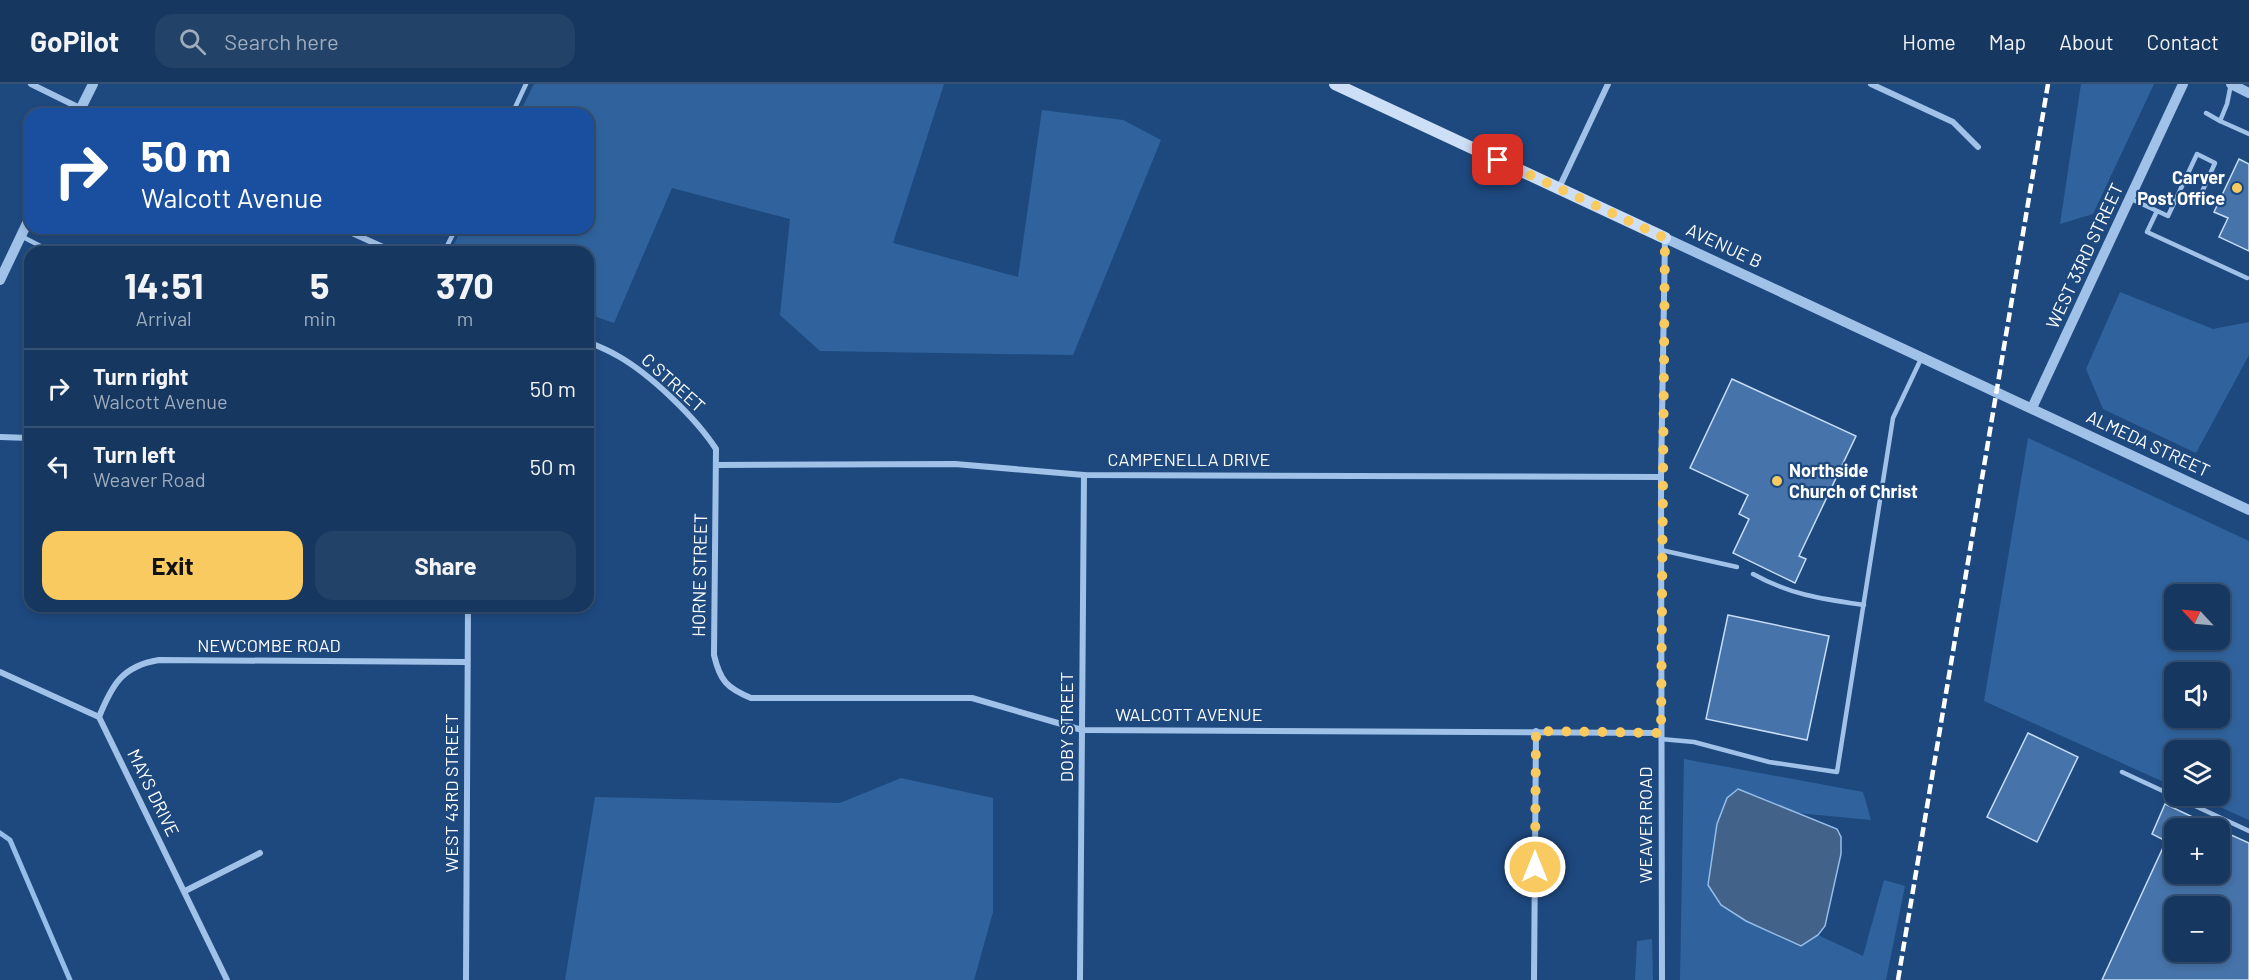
<!DOCTYPE html>
<meta charset="utf-8">
<style>
:root{--surface:#16375f;--page:#234268;--text:#f1f3f6;--muted:#9eacbd;--line:#355174;--accent:#f8ca60}
body{margin:0;font-family:Barlow,sans-serif;background:var(--page);color:var(--text);height:100vh;display:flex;flex-direction:column;font-size:22px;white-space:nowrap}
*{box-sizing:border-box;margin:0}
p{font-size:20px;color:var(--muted)}
.icon{flex:none;width:33px;height:33px;fill:none;stroke:currentColor;stroke-width:2;stroke-linecap:round;stroke-linejoin:round}
.map{position:relative;flex:1;overflow:hidden}
.details{position:absolute;left:24px;top:162px;width:570px;height:366px;display:flex;flex-direction:column;background:var(--surface);border-radius:18px;box-shadow:0 3px 9px #0003,0 0 0 2px var(--line)}
.details>*{flex:none}
.guide{position:absolute;left:24px;top:24px;width:570px;height:126px;border-radius:18px;box-shadow:0 3px 9px #0003,0 0 0 2px var(--line);background:#1a4fa0;color:#fff;overflow:hidden}
.needle{width:39px;rotate:296deg}
.controls{position:absolute;left:2164px;top:500px;display:grid;gap:12px}
.controls a{display:grid;place-items:center;width:66px;height:66px;border-radius:12px;background:var(--surface);box-shadow:0 3px 9px #0003,0 0 0 2px var(--line);font-size:30px}
.pin{position:absolute;display:grid;place-items:center;width:51px;height:51px;color:#fff;margin:-26px;border-radius:12px;box-shadow:0 3px 9px #0006}
.me{position:absolute;width:66px;margin:-33px;rotate:0deg;stroke-linejoin:round;filter:drop-shadow(0 0 4px #0008)}
.turn{display:flex;align-items:center;gap:21px;height:126px;padding:0 18px;font-size:27px}
.turn .icon{width:78px;height:78px;stroke-width:2.5}
.turn b{display:block;font-size:42px;line-height:51px}
.eta{display:flex;justify-content:space-evenly;align-items:center;height:102px;text-align:center}
.eta b{font-size:36px;font-weight:700;line-height:42px}
.button{display:flex;gap:12px;margin-top:auto;padding:12px 18px}
.button a{flex:1;height:69px;border-radius:18px;background:var(--accent);color:#111;font-size:24px;font-weight:700;line-height:69px;text-align:center}
.button a+a{background:var(--page);color:var(--text)}
ul{padding:0;list-style:none}
li{display:flex;align-items:center;gap:18px;height:78px;padding:0 18px;border-top:2px solid var(--line)}
li div{flex:1}
li b{display:block;font-size:22px}
li em{font-style:normal}
header{display:flex;align-items:center;gap:36px;box-sizing:border-box;height:84px;padding:0 30px;background:var(--surface);border-bottom:2px solid var(--line)}
header strong{font-size:28px}
nav{display:flex;gap:33px;margin-inline-start:auto;font-size:21px}
.search{width:420px;height:54px;background:var(--page);display:flex;align-items:center;gap:15px;box-sizing:border-box;padding:0 21px;border-radius:18px;color:var(--muted);font-size:22px}
.map>svg:first-child{display:block}
.green{fill:#30639d;fill-rule:evenodd}
.water{fill:#42628a;stroke:#94bdea;stroke-width:1.5}
.lines{fill:none;stroke-linecap:round;stroke-linejoin:round}
.stream{stroke:#94bdea;stroke-width:5}
.building{fill:#4673a9;stroke:#c5dcf6;stroke-width:1.5;fill-rule:evenodd}
.service{stroke:#a1c2e8;stroke-width:4.5}
.minor{stroke:#a1c2e8;stroke-width:6}
.tertiary{stroke:#a1c2e8;stroke-width:10}
.secondary{stroke:#ccdff6;stroke-width:12}
.rail{stroke:#fff;stroke-width:4.5;stroke-dasharray:10 4.5;stroke-linecap:butt}
.route{stroke:#f8ca60;stroke-width:10;stroke-dasharray:0 18}
.poi-dot{fill:#f8ca60;stroke:#1e497f;stroke-width:2}
.labels{text-anchor:middle;stroke-width:4.5;stroke-linejoin:round;paint-order:stroke}
.poi-label{font-size:18px;font-weight:bold;fill:#fff;stroke:#1e497f;text-anchor:end}
.street-label{font-size:18px;fill:#fff;stroke:#1e497f}
</style>
<header>
<strong>GoPilot</strong>
<div class="search"><svg class="icon" aria-label="search" viewBox="0 0 24 24"><circle cx="10" cy="10" r="6"/><path d="M15 15l6 6"/></svg>Search here</div>
<nav><a>Home</a><a>Map</a><a>About</a><a>Contact</a></nav>
</header>
<div class="map">
<svg width="2249" height="896" viewBox="0 0 2249 896">
<rect width="100%" height="100%" fill="#1e497f"/>
<g class="green">
<path d="M534,0H944L893,159L1018,193L1042,26L1123,36L1161,56L1073,271L820,267L780,231L790,135L672,104L614,239L588,230V168H450L462,144H588V30H519Z"/>
<path d="M2081,0H2154L2093,130L2060,140Z"/>
<path d="M2120,208L2213,245L2249,238V271L2196,369L2103,325L2086,285Z"/>
<path d="M2028,354L2249,457V736L2193,711H2220V666H2175V703L1984,617ZM2175,510H2220V555H2175ZM2175,588H2220V633H2175Z"/>
<path d="M1684,675L1863,708L1871,736L1797,729L1738,705L1801,862L1818,851L1863,872L1884,796L1905,802L1886,896H1680Z"/>
<path d="M901,694L993,714V828L974,896H565L595,713L840,719Z"/>
<path d="M1652,855L1653,896H1635L1637,857Z"/>
</g>
<path class="water" d="M1738,705L1837,745L1841,753V770L1825,842L1818,851L1801,862L1746,837L1721,821L1708,801L1717,740L1727,714Z"/>
<g class="lines">
<path class="stream" d="M0,749L10,756L70,896"/>
</g>
<g class="building">
<path d="M2239,75L2249,80V167L2219,153L2228,134L2214,128Z"/>
<path d="M1732,295L1856,352L1799,472L1806,475L1795,499L1733,469L1749,435L1739,430L1748,411L1690,384Z"/>
<path d="M1728,531L1829,552L1807,656L1706,635Z"/>
<path d="M2028,649L2078,673L2037,758L1987,733Z"/>
<path d="M2165,720L2216,744H2175V789H2220V746L2249,759V896H2102L2166,757L2152,750ZM2175,822H2220V867H2175Z"/>
</g>
<g class="lines">
<g class="service">
<path d="M2206,29L2220,37L2227,20L2231,0"/>
<path d="M512,30L526,0"/>
<path d="M2220,37L2249,50"/>
<path d="M2129,114L2168,132L2197,70L2215,79L2197,119"/>
<path d="M2157,127L2147,148L2247,194"/>
<path d="M21,152L52,168"/>
<path d="M444,168L456,144"/>
<path d="M1661,466L1737,483"/>
<path d="M1753,490C1791,511 1822,515 1864,521"/>
<path d="M1661,655L1694,658L1769,678L1837,688L1893,334L1921,275"/>
<path d="M2122,688L2249,747"/>
</g>
<g class="minor">
<path d="M31,0L92,30"/>
<path d="M1871,0L1953,38L1978,63"/>
<path d="M1559,104L1608,0"/>
<path d="M341,144L394,168"/>
<path d="M588,258C598,262 608,266 618,272C650,290 696,334 716,365L714,571C720,597 727,604 751,614H972L1082,646L1661,649"/>
<path d="M0,353L30,354"/>
<path d="M716,381L955,380L1084,391L1661,393"/>
<path d="M0,588L99,633L227,896"/>
<path d="M99,633C112,601 122,582 159,576L467,578"/>
<path d="M185,807L260,769"/>
<path d="M466,896L468,522"/>
<path d="M1080,896L1084,391"/>
<path d="M1534,896L1536,647"/>
<path d="M1662,896L1661,393L1665,154"/>
</g>
<g class="tertiary">
<path d="M2231,0L2249,9"/>
<path d="M78,30L93,0"/>
<path d="M1665,154L2249,426"/>
<path d="M0,196L30,133"/>
<path d="M2032,324L2183,0"/>
</g>
<path class="secondary" d="M1335,0L1665,154"/>
<path class="rail" d="M1898,896L2048,0"/>
</g>
<g class="lines">
<path class="route" d="M1498,76L1665,154L1661,649L1536,647L1535,783"/>
</g>
<g class="poi-dot">
<circle cx="2237" cy="104" r="6"/>
<circle cx="1777" cy="397" r="6"/>
</g>
<g class="labels">
<g class="poi-label">
<text x="2225" y="100">Carver<tspan x="2225" dy="21">Post Office</tspan></text>
<text x="1789" y="393" text-anchor="start">Northside<tspan x="1789" dy="21">Church of Christ</tspan></text>
</g>
<g class="street-label">
<text transform="translate(1724 162) rotate(25)" y="6">AVENUE B</text>
<text transform="translate(2085 172) rotate(-65)" y="6">WEST 33RD STREET</text>
<text transform="translate(673 299) rotate(42)" y="6">C STREET</text>
<text transform="translate(2148 360) rotate(25)" y="6">ALMEDA STREET</text>
<text x="1189" y="382">CAMPENELLA DRIVE</text>
<text transform="translate(700 491) rotate(-89)" y="6">HORNE STREET</text>
<text x="269" y="568">NEWCOMBE ROAD</text>
<text x="1189" y="637">WALCOTT AVENUE</text>
<text transform="translate(1067 643) rotate(-90)" y="6">DOBY STREET</text>
<text transform="translate(153 709) rotate(64)" y="6">MAYS DRIVE</text>
<text transform="translate(452 709) rotate(-90)" y="6">WEST 43RD STREET</text>
<text transform="translate(1646 741) rotate(-90)" y="6">WEAVER ROAD</text>
</g>
</g>
</svg>
<div class="controls">
<a><svg class="needle" viewBox="-14 -14 28 28"><path d="M0-13l5 13h-10z" fill="#e53935"/><path d="M0 13l5-13h-10z" fill="#9eacbd"/></svg></a>
<a><svg class="icon" aria-label="sound" viewBox="0 0 24 24"><path d="M4 9h4l5-4v14l-5-4H4zM17 9q2 3 0 6"/></svg></a>
<a><svg class="icon" aria-label="layers" viewBox="0 0 24 24"><path d="M12 4l9 5-9 5-9-5zM3 14l9 5 9-5"/></svg></a>
<a>+</a>
<a>−</a>
</div>
<div class="pin" style="left:1498px;top:76px;background:#d93025"><svg class="icon" aria-label="arrive" viewBox="0 0 24 24"><path d="M6 21V4h12l-3 4 3 4H6"/></svg></div>
<svg class="me" style="left:1535px;top:783px" viewBox="-20 -20 40 40"><circle r="17" fill="#f8ca60" stroke="#fff" stroke-width="3"/><path d="M0-11L8 9 0 5-8 9z" fill="#fff"/></svg>
<div class="guide">
<div class="turn"><svg class="icon" aria-label="right" viewBox="0 0 24 24"><path d="M7 20v-9h11M14 6l5 5-5 5"/></svg><div><b>50 m</b>Walcott Avenue</div></div>
</div>
<section class="details">
<div class="eta">
<div><b>14:51</b><p>Arrival</p></div>
<div><b>5</b><p>min</p></div>
<div><b>370</b><p>m</p></div>
</div>
<ul>
<li><svg class="icon" aria-label="right" viewBox="0 0 24 24"><path d="M7 20v-9h11M14 6l5 5-5 5"/></svg><div><b>Turn right</b><p>Walcott Avenue</p></div><em>50 m</em></li>
<li><svg class="icon" aria-label="left" viewBox="0 0 24 24"><path d="M17 20v-9H6M10 6l-5 5 5 5"/></svg><div><b>Turn left</b><p>Weaver Road</p></div><em>50 m</em></li>
</ul>
<div class="button"><a>Exit</a><a>Share</a></div>
</section>
</div>
